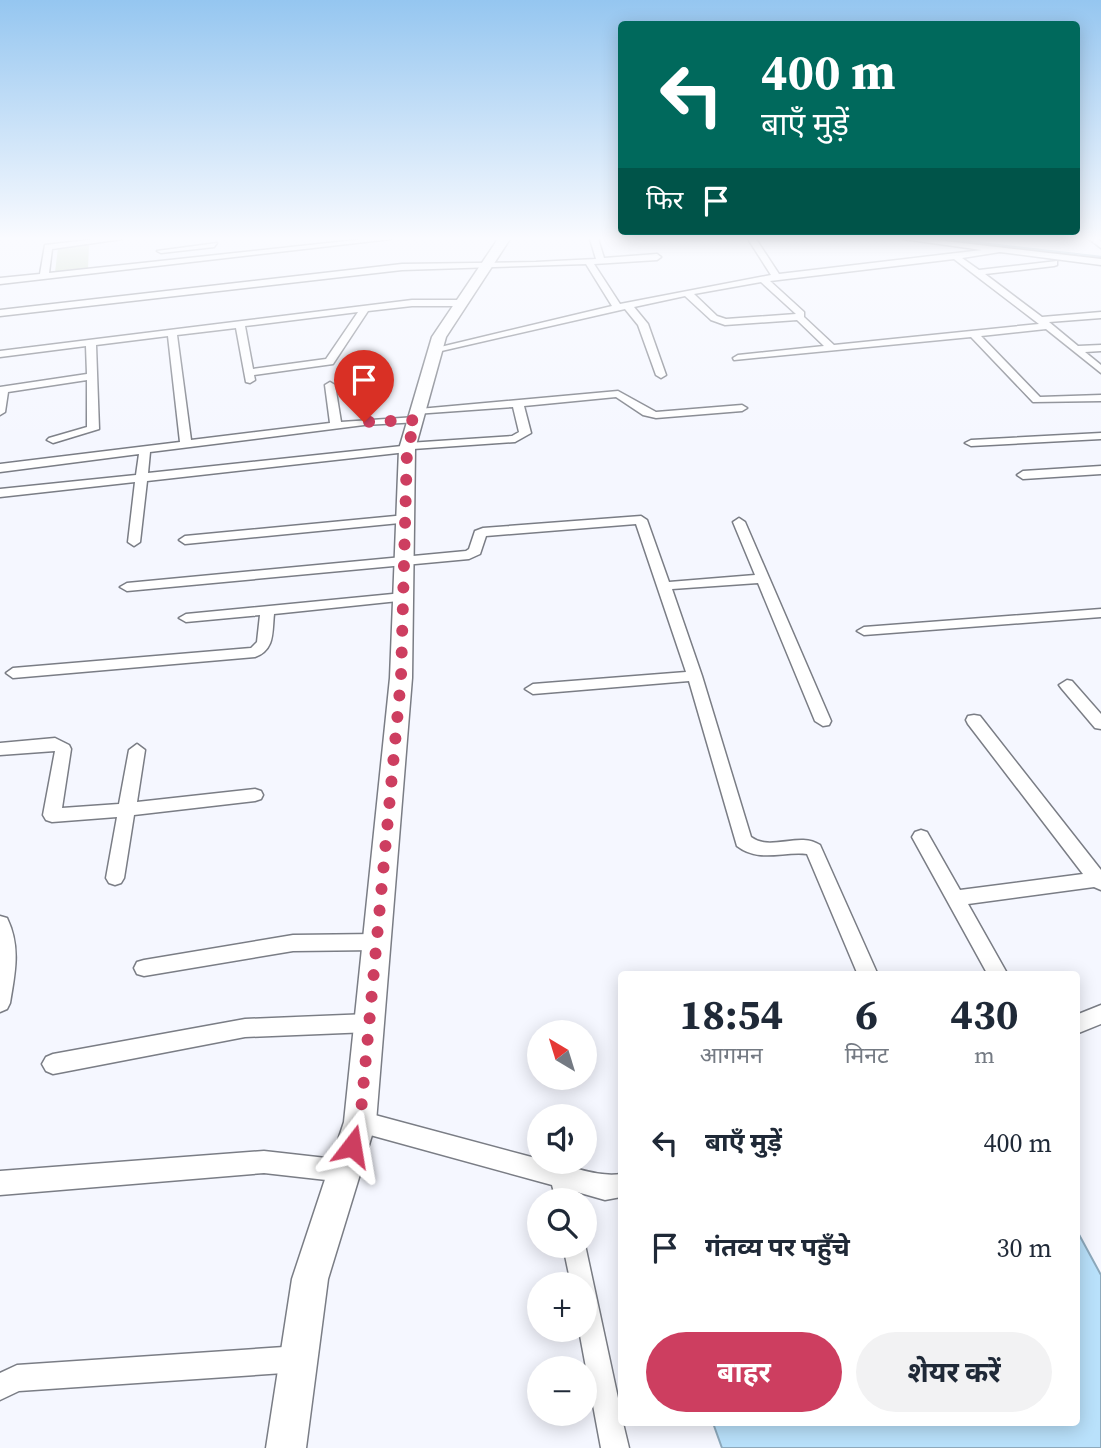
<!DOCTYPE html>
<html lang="hi">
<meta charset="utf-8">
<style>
:root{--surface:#fff;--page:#f2f2f3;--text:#1f2937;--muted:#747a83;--accent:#cd3e60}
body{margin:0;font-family:"Source Serif 4","Noto Sans Devanagari",serif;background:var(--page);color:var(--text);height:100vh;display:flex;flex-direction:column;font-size:26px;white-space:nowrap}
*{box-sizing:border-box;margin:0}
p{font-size:23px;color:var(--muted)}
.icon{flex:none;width:38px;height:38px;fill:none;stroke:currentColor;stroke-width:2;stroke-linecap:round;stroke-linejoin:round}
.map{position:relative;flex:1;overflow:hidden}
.drawer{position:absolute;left:618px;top:971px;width:462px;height:455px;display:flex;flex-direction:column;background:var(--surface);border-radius:7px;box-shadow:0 4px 18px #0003}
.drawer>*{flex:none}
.top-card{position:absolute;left:618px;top:21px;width:462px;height:214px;border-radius:7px;box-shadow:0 4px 18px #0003;background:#00695c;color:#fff;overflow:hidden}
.needle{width:46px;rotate:322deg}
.tools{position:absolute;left:527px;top:1020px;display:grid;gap:14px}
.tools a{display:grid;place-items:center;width:70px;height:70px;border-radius:50%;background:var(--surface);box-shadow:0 4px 18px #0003;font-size:35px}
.pin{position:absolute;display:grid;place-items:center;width:60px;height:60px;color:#fff;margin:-72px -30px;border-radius:50% 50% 50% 0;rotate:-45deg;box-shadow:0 0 7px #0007}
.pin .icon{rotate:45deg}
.me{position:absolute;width:77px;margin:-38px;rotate:14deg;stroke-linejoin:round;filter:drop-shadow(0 0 5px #0008)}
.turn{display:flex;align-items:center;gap:24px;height:147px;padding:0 28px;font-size:32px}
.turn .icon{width:91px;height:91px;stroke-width:2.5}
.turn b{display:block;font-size:49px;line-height:60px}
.then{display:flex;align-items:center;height:66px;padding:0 28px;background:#0003;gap:14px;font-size:26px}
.eta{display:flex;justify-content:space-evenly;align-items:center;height:119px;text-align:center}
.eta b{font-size:42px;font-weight:700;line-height:49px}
.action{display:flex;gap:14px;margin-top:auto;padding:14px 28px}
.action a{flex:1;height:80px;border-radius:42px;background:var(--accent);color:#fff;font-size:28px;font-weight:700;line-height:80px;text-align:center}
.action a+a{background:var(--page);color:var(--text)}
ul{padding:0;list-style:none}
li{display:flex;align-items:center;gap:21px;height:105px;padding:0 28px}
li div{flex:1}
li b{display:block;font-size:26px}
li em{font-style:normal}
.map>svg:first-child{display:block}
.green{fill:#c6d7b9}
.water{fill:#b9e1fb;stroke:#8da9bc;stroke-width:2}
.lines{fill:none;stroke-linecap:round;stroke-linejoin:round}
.stream{stroke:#8da9bc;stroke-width:2.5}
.street-casing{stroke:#7a7d85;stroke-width:3}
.secondary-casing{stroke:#7a7d85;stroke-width:3}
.street{fill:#fff;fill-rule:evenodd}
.secondary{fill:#fff;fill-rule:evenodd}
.route{stroke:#cd3e60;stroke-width:12;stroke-dasharray:0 21.6}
</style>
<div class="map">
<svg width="1101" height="1448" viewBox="0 0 1101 1448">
<rect width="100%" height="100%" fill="#f5f7ff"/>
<path class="green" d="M89,245L88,268L55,272L58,248Z"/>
<path class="water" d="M1076,1229L1101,1275V1448H722L713,1423H1076Z"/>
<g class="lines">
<path class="stream" d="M945,239L1101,257"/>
<defs>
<g id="street">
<path d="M97,239H122L52,249L49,273L365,239H391L0,284V278L40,274L45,245Z"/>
<path d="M590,239H598L604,258L657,254L661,257L657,260L594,264L620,304L771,275L748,239H756L779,274L982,250L903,239H927L1101,259V265L1000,252L962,258L979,270L1057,261V265L1054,266L985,274L1042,317L1101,312V318L1049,322L1078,346L1101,345V351L1085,352L1101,365V373L1046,329L981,336L1040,397L1101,395V401L1033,402L971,337L734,360L733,358L738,355L824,346L797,320L725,325L711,320L685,296L634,307L648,324L666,375L661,378L656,375L638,325L625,309L437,352L432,349L612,306L586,264L402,270L0,316V310L402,264L536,262L596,259ZM954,259L1039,324L834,345L804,317V312L770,281ZM761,282L796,314L726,319L717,316L694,294Z"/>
<path d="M1089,239H1098L1101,242V248Z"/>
<path d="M217,243L214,247L161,253L157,251Z"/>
<path d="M412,300H460L465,303L460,306H412L368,311L333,364L254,375L255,380L250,383L246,382L236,328L177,335L191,440L330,423L325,385L330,382L335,385L341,422L416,417L421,420L420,422L364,425L150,452L148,473L402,446L408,443L512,436L519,432L513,407L415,414V410L419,409L618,391L656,412L742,405L747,408L742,411L656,418L643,415L616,397L524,406L531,433L515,442L413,449L407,452L147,481L140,542L134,546L128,542L135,482L0,497V489L136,475L139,454L0,472V464L180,442L168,336L96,345L99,429L53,443L47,440L49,438L87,427V380L8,392L5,412L0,415V387L87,374L86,346L0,357V351ZM358,312L326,359L253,369L245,326Z"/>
<path d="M1101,433V439L971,446L965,443L971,440Z"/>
<path d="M1101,466V474L1023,479L1017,475L1023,471Z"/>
<path d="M406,515L410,516V522L185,544L179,540L185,536Z"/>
<path d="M641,516L647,520L669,582L755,575L733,522L739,518L745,522L831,721L829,725L823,726L815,721L758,583L672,589L702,676L751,837C771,852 799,831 820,845L878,975H858L807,854C783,851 759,863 737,846L689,681L533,694L525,689L533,684L686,672L636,524L486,536L480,554L469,559L127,591L120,587L127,583L466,551L469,549L475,531L483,528Z"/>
<path d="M403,593L410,597L408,600L274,614C272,632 275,650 255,657L13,678L6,673L13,668L251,648L257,642L260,615L186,622L179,618L186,614Z"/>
<path d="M1101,609V617L864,635L857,631L864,627Z"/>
<path d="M1067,680L1072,681L1101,714V729L1095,728L1062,689L1059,685Z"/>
<path d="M974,715L980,716L1101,870V890L1094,887L968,904L1008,975H988L912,837L915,832L921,830L927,832L960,890L1083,874L968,724L966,720L968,716Z"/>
<path d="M55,738L69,745L71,749L62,808L119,804L129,750L137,744L145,750L137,802L255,789L261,791L263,795L261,799L255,801L134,815L124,878L121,883L115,885L109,883L106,878L117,817L52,822L46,820L43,815L55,751L0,755V743Z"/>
<path d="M0,916L7,918C21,947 15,973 10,1003L7,1009L0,1012Z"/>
<path d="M377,934L384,936L387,942L384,948L377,950L293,951L144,976L137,974L134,968L137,962L144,960L293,935Z"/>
<path d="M1101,1005V1024L1076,1034V1015Z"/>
<path d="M369,1014L376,1016L379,1023L376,1030L369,1032L245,1037L53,1074L46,1071L42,1064L46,1057L53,1054L245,1019Z"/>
<path d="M360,1111L539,1159V1162C567,1162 592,1178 621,1174V1197L605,1200L577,1192L578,1200H556L552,1185L352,1130L349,1122L352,1114Z"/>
<path d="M264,1151L344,1160L352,1163L355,1171L352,1179L344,1182L264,1173L0,1195V1171Z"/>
<path d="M584,1240L621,1412V1423H623L629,1448H601L579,1330H584V1284H571L563,1246H584Z"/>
<path d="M299,1346L308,1350L312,1359L308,1368L299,1372L19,1391L0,1400V1373L17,1365Z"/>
</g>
<path id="secondary" d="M498,239H510L446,337L415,449L412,678L376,1122L328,1279L306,1448H266L292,1279L344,1122L390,678L399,449L432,337Z"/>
</defs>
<use href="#street" class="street-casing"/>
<use href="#secondary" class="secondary-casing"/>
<use href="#street" class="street"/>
<use href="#secondary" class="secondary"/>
</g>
<linearGradient id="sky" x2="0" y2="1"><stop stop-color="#95c6f0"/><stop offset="0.54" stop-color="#fafbff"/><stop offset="1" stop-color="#fafbff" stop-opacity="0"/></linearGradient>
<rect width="1101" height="442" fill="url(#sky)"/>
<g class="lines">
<path class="route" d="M352,1146L360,1122L401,678L407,449L416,420L364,422"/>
</g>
</svg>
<div class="tools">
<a><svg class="needle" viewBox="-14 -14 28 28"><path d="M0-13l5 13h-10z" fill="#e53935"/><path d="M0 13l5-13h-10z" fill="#747a83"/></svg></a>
<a><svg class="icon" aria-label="sound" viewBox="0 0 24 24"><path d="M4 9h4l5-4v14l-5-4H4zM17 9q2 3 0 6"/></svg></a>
<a><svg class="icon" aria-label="search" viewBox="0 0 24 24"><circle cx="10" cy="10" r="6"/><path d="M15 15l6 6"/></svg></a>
<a>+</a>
<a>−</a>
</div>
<div class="pin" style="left:364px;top:422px;background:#d93025"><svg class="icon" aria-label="arrive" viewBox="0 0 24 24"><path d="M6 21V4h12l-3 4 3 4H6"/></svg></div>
<svg class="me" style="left:352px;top:1146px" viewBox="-20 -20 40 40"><path d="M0-17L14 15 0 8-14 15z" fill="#cd3e60" stroke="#fff" stroke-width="4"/></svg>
<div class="top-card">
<div class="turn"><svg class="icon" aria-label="left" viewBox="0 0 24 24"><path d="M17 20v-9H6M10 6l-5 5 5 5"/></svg><div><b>400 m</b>बाएँ मुड़ें</div></div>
<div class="then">फिर<svg class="icon" aria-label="arrive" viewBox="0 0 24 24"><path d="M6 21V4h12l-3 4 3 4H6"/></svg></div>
</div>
<section class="drawer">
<div class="eta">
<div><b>18:54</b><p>आगमन</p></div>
<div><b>6</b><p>मिनट</p></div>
<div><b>430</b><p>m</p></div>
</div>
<ul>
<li><svg class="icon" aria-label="left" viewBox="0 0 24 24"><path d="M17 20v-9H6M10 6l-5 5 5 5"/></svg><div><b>बाएँ मुड़ें</b></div><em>400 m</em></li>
<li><svg class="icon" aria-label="arrive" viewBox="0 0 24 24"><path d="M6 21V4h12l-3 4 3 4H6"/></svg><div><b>गंतव्य पर पहुँचे</b></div><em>30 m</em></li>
</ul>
<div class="action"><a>बाहर</a><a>शेयर करें</a></div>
</section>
</div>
